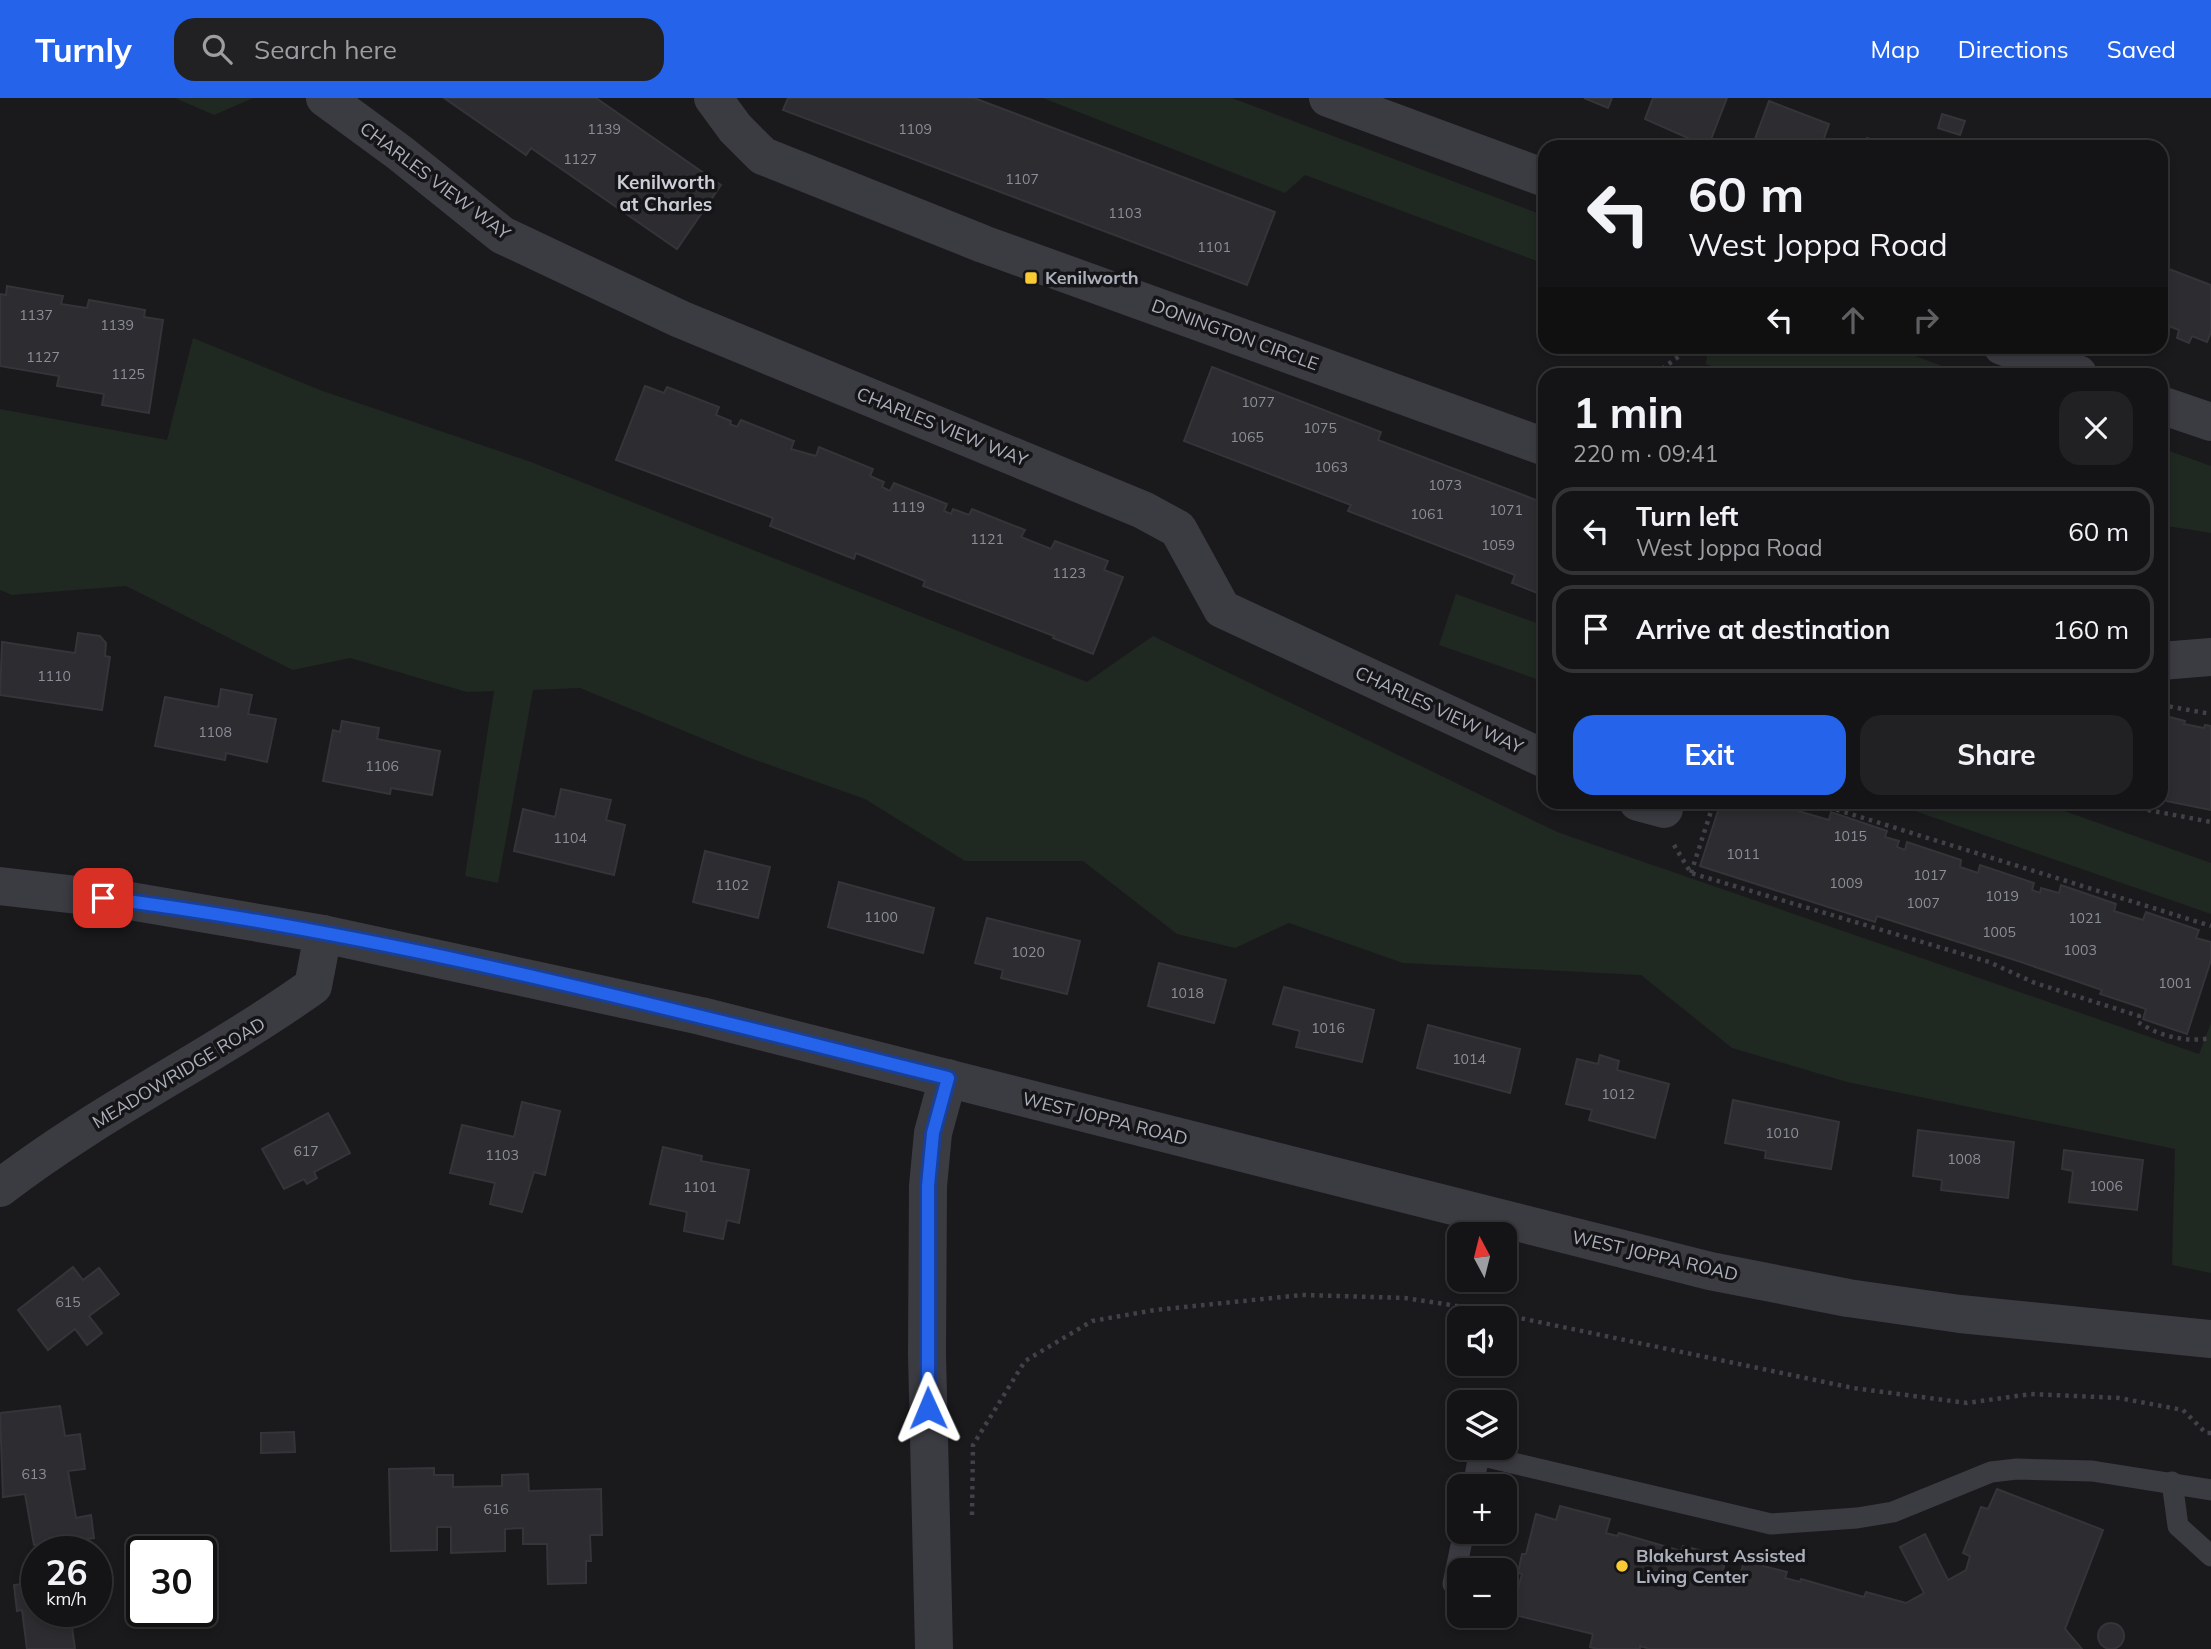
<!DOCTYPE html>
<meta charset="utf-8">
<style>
:root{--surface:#141416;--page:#212123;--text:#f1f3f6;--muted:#9d9ea1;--line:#333335;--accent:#2563eb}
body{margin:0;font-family:Mulish,sans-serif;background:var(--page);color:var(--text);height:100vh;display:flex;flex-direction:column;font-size:26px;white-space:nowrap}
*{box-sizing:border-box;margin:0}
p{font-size:23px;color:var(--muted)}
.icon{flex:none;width:38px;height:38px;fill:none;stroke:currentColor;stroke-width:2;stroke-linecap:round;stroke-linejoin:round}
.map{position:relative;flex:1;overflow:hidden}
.details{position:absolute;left:1538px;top:270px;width:630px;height:441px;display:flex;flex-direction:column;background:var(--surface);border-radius:21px;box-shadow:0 4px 10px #0003,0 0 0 2px var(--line)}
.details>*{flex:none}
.guide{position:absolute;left:1538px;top:42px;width:630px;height:214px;border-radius:21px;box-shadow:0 4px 10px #0003,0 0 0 2px var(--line);background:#141416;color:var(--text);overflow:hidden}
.needle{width:46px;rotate:353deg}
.tools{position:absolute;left:1447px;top:1124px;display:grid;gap:14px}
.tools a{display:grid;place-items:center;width:70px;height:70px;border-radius:14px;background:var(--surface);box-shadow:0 4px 10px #0003,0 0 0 2px var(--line);font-size:35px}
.speed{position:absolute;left:21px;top:1438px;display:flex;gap:14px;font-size:35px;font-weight:700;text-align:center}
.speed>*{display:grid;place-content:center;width:91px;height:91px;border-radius:50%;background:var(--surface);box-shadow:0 4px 10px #0003,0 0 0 2px var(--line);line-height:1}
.speed small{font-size:18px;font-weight:400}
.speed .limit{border:4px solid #111;border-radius:10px;background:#fff;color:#111}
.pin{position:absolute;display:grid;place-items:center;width:60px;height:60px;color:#fff;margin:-30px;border-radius:14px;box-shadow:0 4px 10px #0006}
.me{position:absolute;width:77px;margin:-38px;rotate:359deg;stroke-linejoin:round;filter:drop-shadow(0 0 5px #0008)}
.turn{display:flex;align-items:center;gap:24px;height:147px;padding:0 35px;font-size:32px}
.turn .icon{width:91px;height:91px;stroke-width:2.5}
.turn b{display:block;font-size:49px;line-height:60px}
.lanes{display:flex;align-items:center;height:66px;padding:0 35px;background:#0003;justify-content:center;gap:35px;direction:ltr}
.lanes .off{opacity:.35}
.round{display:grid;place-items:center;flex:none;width:74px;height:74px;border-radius:21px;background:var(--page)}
.summary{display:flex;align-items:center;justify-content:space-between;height:119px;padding:0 35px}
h1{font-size:42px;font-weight:700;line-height:52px}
.action{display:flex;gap:14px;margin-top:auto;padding:14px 35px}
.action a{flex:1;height:80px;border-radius:21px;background:var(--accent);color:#fff;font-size:28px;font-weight:700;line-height:80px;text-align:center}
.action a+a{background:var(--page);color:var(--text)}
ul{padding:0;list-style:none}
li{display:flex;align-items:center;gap:21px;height:88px;margin:0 14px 10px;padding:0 21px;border:4px solid var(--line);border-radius:21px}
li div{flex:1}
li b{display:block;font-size:26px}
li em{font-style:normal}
header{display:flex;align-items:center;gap:42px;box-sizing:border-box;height:98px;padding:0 35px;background:var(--accent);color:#fff}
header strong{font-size:33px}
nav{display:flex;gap:38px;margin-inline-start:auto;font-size:24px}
.search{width:490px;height:63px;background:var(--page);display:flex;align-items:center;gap:18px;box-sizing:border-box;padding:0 24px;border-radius:21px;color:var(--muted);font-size:26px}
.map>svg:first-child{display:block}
.green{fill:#202822}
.building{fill:#2d2d31;stroke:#343439;stroke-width:2}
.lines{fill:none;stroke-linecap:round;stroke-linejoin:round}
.path{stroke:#414249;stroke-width:4.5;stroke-dasharray:3.5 5;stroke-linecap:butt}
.service{stroke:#3b3b42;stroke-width:21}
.minor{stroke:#3b3b42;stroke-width:38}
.tertiary{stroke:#3b3b42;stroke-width:38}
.route-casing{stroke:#184099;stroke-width:18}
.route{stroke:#2563eb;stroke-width:12}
.poi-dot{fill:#faca35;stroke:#151518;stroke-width:2.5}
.labels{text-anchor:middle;stroke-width:7;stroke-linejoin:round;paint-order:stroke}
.number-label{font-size:14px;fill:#8c8e98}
.street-label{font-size:18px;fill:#acb0bc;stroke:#151518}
.poi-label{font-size:18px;font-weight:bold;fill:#acb0bc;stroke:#151518;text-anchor:start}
.neighbourhood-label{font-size:19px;font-weight:bold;fill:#cdcfd8;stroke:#151518}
</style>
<header>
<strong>Turnly</strong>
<div class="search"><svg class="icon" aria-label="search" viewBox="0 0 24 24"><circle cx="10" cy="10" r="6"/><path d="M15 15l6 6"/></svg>Search here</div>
<nav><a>Map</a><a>Directions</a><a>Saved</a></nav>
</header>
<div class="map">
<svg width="2211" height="1551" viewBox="0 0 2211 1551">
<rect width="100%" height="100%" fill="#1a1a1d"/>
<g class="green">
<path d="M175,0H253L214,17Z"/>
<path d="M1043,0H1232L1545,118V166L1305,77L1285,95Z"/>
<path d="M193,240L320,292L531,364L1087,584L1153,538L1557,734L2199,956L2211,925V1175L2172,1167L2175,1051L1847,984L1732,950L1641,877L1403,865L1289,825L1235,850L1177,836L1083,763H965L865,701L747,659L580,590L533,592L498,785L465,778L494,593L467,594L350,560L293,572L126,488L12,497L0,492V311L167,342Z"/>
<path d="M1889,248L1963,276H1734L1706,266L1708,249Z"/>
<path d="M2161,350L2211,368V435L2161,427Z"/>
<path d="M1456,496L1545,528V584L1439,547Z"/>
<path d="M1889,704H2039L2211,765V816Z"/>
</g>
<g class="building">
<path d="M444,0H596L721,87L677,151L531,50L526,57Z"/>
<path d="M788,0H974L1275,114L1247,187L783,12Z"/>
<path d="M1584,0H1612L1608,10Z"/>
<path d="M1653,0H1727L1708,49L1645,21Z"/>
<path d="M1769,3L1829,26L1821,49H1752Z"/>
<path d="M1942,16L1965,23L1960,37L1938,30Z"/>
<path d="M1867,40L1892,49H1863Z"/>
<path d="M2161,168L2211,187V234L2207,244L2192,238L2189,245L2177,240L2179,232L2161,225Z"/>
<path d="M7,188L63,198L61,206L87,210L89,202L145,212L144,219L163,222L149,315L102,307L104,296L57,288L59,278L0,268V196L6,197Z"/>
<path d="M1212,269L1381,334L1378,342L1544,405L1542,412L1545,414V498L1512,485L1515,477L1348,413L1351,407L1184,343Z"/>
<path d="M645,288L664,295L667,289L719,309L716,317L731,323L730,326L737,329L741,322L794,343L791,351L816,358L819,349L873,371L870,378L884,384L882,389L890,393L894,385L947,406L944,413L951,416L953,411L969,417L972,411L1025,432L1021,439L1051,451L1055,443L1108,463L1104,472L1123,479L1093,556L1053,540L1054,538L923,488L925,483L856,455L854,461L770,428L773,420L616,362Z"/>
<path d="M78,535L100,538L106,545L105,558L110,559L102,612L0,597L2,544L75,555Z"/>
<path d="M221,591L252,597L248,616L276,621L267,664L226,655L225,662L155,648L165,599L218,609Z"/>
<path d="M2162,617L2185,623L2184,626L2204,630L2205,627L2211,628V712L2161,702Z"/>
<path d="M342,623L379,630L377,641L440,653L432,697L391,690L390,696L323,683L333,632L340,634Z"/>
<path d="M561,691L611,702L606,722L625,727L614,777L514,753L523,711L555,719Z"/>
<path d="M1721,704H1796L1800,705L1798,713L1829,722L1831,714L1887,733L1885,739L1899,743L1897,749L1905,752L1907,744L1961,762L1960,769L1978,775L1980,767L2034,785L2032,792L2040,795L2041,790L2059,795L2061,787L2116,806L2114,813L2143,822L2146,814L2199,832L2196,840L2211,844V862L2187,936L2143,921L2146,911L2100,896L2102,892L2018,863L1877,818L1875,824L1700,768Z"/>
<path d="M705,753L770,769L758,820L693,804Z"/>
<path d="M839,784L934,810L923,855L828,829Z"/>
<path d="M987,820L1080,843L1067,896L1001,880L1003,872L975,865Z"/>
<path d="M1159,865L1226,882L1214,925L1148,908Z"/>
<path d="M1284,889L1374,912L1362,964L1296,949L1300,933L1273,926Z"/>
<path d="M1428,927L1520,951L1510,995L1417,970Z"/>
<path d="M1600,957L1619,963L1617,972L1669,986L1655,1040L1589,1022L1592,1012L1566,1006L1577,961L1598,966Z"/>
<path d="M1733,1002L1839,1024L1831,1071L1765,1060L1766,1053L1725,1045Z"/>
<path d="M522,1004L560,1013L545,1077L534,1074L522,1114L490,1106L495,1085L450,1075L462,1027L514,1039Z"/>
<path d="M328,1015L350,1055L314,1074L317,1080L307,1086L304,1081L284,1091L262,1051Z"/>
<path d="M1918,1032L2014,1044L2008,1100L1941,1092L1942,1082L1913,1078Z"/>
<path d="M663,1049L702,1058L701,1063L749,1072L739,1125L727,1122L723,1141L684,1133L687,1114L650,1106Z"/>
<path d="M2064,1052L2143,1062L2137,1112L2069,1104L2073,1073L2062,1071Z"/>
<path d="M73,1169L83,1182L99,1170L119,1196L89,1218L102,1235L87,1247L75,1231L48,1252L18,1212Z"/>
<path d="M60,1308L65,1338L80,1336L85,1371L68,1373L76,1420L91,1417L94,1440L34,1447L25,1396L3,1399L0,1315Z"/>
<path d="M294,1334L295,1354L261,1355V1335Z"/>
<path d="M434,1370V1377H453V1389L502,1388V1377L528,1376L529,1393L601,1391L602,1437H590L591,1463H586V1485L548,1486L547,1446H523V1430L505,1431V1453L451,1455V1429H437V1452L391,1453L389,1371Z"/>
<path d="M1997,1391L2103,1432L2065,1531L2082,1551H1650L1640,1548V1551H1597L1590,1549L1593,1536L1511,1516L1522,1476L1518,1475L1522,1456H1526L1536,1416L1556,1422L1560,1408L1610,1421L1606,1435L1617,1438L1619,1435L1681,1453L1683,1448L1726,1459L1723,1473L1740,1478L1744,1463L1787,1474L1785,1480L1800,1484L1801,1481L1864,1499L1866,1494L1906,1505L1924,1495L1900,1449L1925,1436L1948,1482L1966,1472L1970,1458L1963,1455L1981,1409L1988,1411Z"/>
<path d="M37,1484V1514H70L75,1551H27L22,1512L17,1513L14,1487Z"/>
<circle cx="2111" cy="1538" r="13"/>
</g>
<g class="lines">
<g class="path">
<path d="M1655,276L1693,248"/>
<path d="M2161,607L2211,616"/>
<path d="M1812,704L2211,828"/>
<path d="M2106,704L2211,724"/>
<path d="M1674,747L1691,775L1989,864L2035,885L2139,918L2138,924C2159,938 2186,945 2211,940"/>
<path d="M1691,775L1714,704"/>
<path d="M972,1417L973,1347L1025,1263L1092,1223L1155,1212L1302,1197L1405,1200L1477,1211L1853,1290L1967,1305L2031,1296L2119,1300L2183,1312L2206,1335H2211"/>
</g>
<g class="service">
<path d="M2172,1384L2178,1428L2211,1458"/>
<path d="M1473,1388L1479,1357L1771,1426L1857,1420L1893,1414L1991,1374L2017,1371L2092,1373L2211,1392"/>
<path d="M1453,1486L1464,1433"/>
</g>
<g class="minor">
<path d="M325,0L400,55L502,137L680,221L1143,412L1178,431L1222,511L1545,661"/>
<path d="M713,0L735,30L763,58L983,146L1545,349"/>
<path d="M1328,0L1545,80"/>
<path d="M2002,248L2078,276"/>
<path d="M2161,307L2211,324"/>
<path d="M2161,563L2211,559"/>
<path d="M1638,704L1664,711"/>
<path d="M0,1090C98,1014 212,960 313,888L323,836"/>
<path d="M934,1551L927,1256L928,1088L933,1035L948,980"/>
</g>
<path class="tertiary" d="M0,788L130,803L323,836L701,918L1710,1173L1848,1200L1960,1216L2211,1241"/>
</g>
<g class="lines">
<defs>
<path id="route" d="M103,800C386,835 672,912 948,980L933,1035L928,1088V1310"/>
</defs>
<use href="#route" class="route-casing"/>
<use href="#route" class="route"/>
</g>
<g class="poi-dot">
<rect x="1024" y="173" width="14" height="14" rx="3.5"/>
<circle cx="1622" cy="1468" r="7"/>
</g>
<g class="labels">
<g class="number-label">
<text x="604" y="36">1139</text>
<text x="915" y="36">1109</text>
<text x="580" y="66">1127</text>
<text x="1022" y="86">1107</text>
<text x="1125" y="120">1103</text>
<text x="1214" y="154">1101</text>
<text x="36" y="222">1137</text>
<text x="117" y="232">1139</text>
<text x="43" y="264">1127</text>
<text x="128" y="281">1125</text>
<text x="1258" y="309">1077</text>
<text x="1320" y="335">1075</text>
<text x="1247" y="344">1065</text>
<text x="1331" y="374">1063</text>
<text x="1445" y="392">1073</text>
<text x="908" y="414">1119</text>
<text x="1506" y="417">1071</text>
<text x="1427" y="421">1061</text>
<text x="987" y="446">1121</text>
<text x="1498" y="452">1059</text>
<text x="1069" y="480">1123</text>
<text x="54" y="583">1110</text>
<text x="215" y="639">1108</text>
<text x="382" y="673">1106</text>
<text x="1850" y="743">1015</text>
<text x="570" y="745">1104</text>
<text x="1743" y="761">1011</text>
<text x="1930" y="782">1017</text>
<text x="1846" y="790">1009</text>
<text x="732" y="792">1102</text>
<text x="2002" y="803">1019</text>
<text x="1923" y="810">1007</text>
<text x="881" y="824">1100</text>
<text x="2085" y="825">1021</text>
<text x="1999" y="839">1005</text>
<text x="2080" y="857">1003</text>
<text x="1028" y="859">1020</text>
<text x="2175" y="890">1001</text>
<text x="1187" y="900">1018</text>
<text x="1328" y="935">1016</text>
<text x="1469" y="966">1014</text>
<text x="1618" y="1001">1012</text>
<text x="1782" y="1040">1010</text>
<text x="306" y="1058">617</text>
<text x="502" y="1062">1103</text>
<text x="1964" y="1066">1008</text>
<text x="2106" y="1093">1006</text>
<text x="700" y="1094">1101</text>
<text x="68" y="1209">615</text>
<text x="34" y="1381">613</text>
<text x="496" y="1416">616</text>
</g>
<g class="street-label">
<text transform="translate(435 83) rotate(37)" y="6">CHARLES VIEW WAY</text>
<text transform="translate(1235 237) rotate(20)" y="6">DONINGTON CIRCLE</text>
<text transform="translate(942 329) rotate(22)" y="6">CHARLES VIEW WAY</text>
<text transform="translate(1439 612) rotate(25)" y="6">CHARLES VIEW WAY</text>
<text transform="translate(179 975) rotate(-31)" y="6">MEADOWRIDGE ROAD</text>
<text transform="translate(1105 1021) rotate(14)" y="6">WEST JOPPA ROAD</text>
<text transform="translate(1655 1158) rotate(13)" y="6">WEST JOPPA ROAD</text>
</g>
<g class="poi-label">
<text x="1045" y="186">Kenilworth</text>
<text x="1636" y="1464">Blakehurst Assisted<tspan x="1636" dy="21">Living Center</tspan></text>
</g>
<g class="neighbourhood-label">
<text x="666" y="91">Kenilworth<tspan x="666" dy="22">at Charles</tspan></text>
</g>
</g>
</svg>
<div class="tools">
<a><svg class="needle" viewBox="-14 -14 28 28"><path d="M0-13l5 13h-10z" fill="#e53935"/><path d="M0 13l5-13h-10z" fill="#9d9ea1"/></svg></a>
<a><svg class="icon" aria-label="sound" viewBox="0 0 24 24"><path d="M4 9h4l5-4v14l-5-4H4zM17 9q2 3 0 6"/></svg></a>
<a><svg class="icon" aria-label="layers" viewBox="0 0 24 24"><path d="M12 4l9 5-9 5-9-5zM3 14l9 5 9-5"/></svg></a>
<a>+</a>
<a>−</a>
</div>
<div class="speed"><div>26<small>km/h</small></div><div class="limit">30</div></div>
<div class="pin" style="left:103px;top:800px;background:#d93025"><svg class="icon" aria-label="arrive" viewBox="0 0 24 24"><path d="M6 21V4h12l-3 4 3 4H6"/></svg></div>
<svg class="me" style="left:928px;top:1310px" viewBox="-20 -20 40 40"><path d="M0-17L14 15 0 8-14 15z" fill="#2563eb" stroke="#fff" stroke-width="4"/></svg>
<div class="guide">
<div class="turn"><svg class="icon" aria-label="left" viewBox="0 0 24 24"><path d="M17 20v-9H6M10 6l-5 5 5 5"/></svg><div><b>60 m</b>West Joppa Road</div></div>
<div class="lanes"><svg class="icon" aria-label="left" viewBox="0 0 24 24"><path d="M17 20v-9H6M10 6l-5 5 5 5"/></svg><svg class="icon off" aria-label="ahead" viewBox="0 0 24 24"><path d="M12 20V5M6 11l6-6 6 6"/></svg><svg class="icon off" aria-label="right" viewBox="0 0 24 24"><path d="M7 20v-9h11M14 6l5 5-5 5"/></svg></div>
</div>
<section class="details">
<div class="summary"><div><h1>1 min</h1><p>220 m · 09:41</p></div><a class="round"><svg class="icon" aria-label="close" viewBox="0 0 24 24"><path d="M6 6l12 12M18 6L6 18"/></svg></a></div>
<ul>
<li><svg class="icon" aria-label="left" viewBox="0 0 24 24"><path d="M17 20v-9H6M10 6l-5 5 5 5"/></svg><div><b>Turn left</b><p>West Joppa Road</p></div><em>60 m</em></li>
<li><svg class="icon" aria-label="arrive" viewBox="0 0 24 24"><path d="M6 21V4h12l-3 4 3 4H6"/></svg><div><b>Arrive at destination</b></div><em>160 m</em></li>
</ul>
<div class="action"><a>Exit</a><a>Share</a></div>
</section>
</div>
